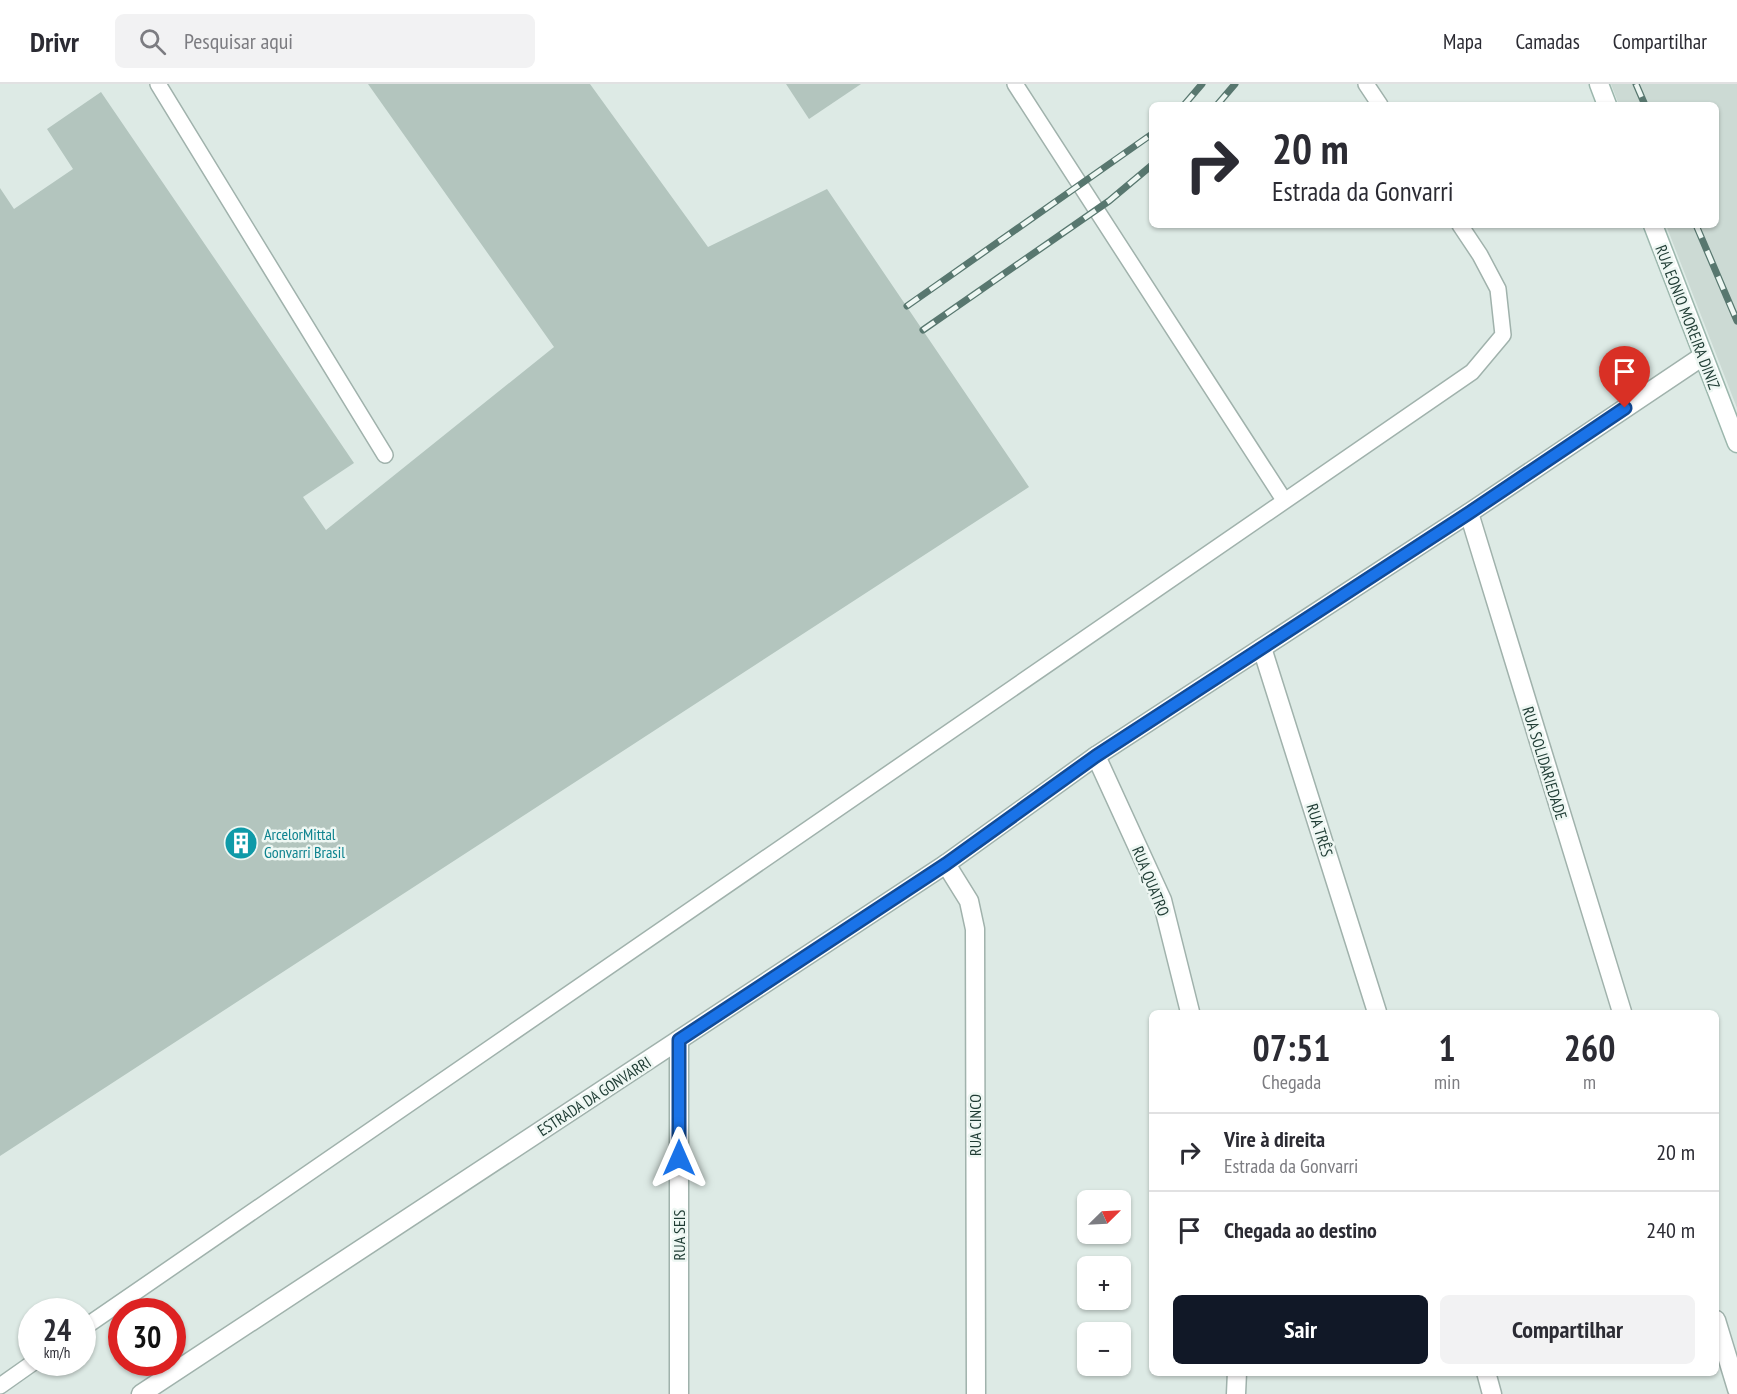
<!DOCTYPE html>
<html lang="pt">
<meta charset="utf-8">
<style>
:root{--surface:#fff;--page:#f2f2f3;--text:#2b2b33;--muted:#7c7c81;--line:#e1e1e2;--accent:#111827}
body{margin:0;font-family:"PT Sans Narrow",sans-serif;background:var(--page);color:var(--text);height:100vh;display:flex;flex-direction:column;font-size:22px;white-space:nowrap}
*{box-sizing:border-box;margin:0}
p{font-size:20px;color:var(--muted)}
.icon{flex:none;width:33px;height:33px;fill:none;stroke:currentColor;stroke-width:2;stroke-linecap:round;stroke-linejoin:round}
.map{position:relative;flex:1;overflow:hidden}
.drawer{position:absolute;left:1149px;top:926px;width:570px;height:366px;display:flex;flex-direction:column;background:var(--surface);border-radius:9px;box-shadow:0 2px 4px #0004}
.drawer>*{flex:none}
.guide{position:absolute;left:1149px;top:18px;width:570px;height:126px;border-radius:9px;box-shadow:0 2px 4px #0004;background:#fff;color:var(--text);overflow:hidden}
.needle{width:39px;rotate:66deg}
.buttons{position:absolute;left:1077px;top:1106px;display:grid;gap:12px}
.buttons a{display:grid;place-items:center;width:54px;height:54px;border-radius:9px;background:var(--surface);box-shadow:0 2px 4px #0004;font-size:30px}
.speed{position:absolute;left:18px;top:1214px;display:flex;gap:12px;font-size:30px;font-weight:700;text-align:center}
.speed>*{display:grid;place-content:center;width:78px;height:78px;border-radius:50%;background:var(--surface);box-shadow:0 2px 4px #0004;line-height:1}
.speed small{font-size:15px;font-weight:400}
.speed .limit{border:9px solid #d22;background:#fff;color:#111}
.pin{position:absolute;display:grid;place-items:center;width:51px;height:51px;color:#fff;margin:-62px -26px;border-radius:50% 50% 50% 0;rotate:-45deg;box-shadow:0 0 6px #0007}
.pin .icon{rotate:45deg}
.me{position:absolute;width:66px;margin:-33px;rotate:0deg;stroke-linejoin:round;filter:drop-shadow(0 0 4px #0008)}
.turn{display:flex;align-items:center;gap:21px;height:126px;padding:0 24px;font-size:27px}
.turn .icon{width:78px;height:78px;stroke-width:2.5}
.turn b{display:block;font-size:42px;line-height:51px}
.eta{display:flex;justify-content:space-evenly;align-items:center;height:102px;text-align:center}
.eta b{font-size:36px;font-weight:700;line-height:42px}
.action{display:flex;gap:12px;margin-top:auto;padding:12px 24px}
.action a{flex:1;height:69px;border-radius:9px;background:var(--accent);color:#fff;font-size:24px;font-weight:700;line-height:69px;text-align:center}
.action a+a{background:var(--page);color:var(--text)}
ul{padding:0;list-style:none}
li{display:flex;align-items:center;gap:18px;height:78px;padding:0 24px;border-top:2px solid var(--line)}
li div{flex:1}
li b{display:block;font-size:22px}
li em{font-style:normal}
header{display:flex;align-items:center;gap:36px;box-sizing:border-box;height:84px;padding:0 30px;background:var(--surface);border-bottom:2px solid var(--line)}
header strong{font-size:28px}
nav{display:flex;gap:33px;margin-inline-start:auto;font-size:21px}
.search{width:420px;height:54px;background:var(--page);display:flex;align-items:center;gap:15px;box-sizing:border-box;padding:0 21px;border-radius:9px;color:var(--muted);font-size:22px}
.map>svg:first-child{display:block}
.built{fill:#ccdad4}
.building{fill:#b3c5be}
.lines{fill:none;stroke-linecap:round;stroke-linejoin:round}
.service-casing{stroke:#a0b2ac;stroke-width:18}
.minor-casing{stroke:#a0b2ac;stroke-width:21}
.secondary-casing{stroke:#9cb7ad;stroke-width:21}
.service{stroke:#fff;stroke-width:15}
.minor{stroke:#fff;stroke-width:18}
.secondary{stroke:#fff;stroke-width:18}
.rail-casing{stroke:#58776f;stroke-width:7}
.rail{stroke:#eef7f3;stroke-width:4.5;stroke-dasharray:14;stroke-linecap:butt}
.route-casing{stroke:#114b97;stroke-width:15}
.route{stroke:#1a73e8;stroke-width:10}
.labels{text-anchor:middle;stroke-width:5;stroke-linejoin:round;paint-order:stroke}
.street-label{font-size:16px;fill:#1e3b33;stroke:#eef7f3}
.culture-label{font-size:16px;fill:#0d838f;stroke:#eef7f3;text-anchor:start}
</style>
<header>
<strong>Drivr</strong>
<div class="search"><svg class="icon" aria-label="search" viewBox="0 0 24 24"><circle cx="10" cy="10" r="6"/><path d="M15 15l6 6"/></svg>Pesquisar aqui</div>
<nav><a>Mapa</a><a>Camadas</a><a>Compartilhar</a></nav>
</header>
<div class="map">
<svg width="1737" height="1310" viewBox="0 0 1737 1310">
<rect width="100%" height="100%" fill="#ddeae5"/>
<path class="built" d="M1611,0H1737V324L1666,141H1716V21H1619Z"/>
<g class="building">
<path d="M368,0H590L708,163L827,105L1029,403L0,1072V104L14,125L73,85L47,45L101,8L354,379L303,413L326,446L554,263Z"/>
<path d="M786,0H861L809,35Z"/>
</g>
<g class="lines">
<defs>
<g id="service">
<path d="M158,0L385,371"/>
<path d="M1015,0L1284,416"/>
<path d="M1366,0L1380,21"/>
<path d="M82,1245L1472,288L1503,251L1498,205L1480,171L1460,141"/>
<path d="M0,1302L34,1278"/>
</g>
<g id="minor">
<path d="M1469,429L1622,928"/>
<path d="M1262,564L1377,928"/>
<path d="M1096,672L1162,816L1190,928"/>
<path d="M946,780L969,817L975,845L976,1310"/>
<path d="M679,956V1310"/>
<path d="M1716,1236L1737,1305"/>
<path d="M1486,1288L1492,1310"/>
<path d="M141,1310L946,780L1096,672L1469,429L1703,272"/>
<path d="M1236,1310L1237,1288"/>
</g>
<g id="secondary">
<path d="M1599,0L1607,21"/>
<path d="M1653,141L1737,359"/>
</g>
</defs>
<use href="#service" class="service-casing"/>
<use href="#minor" class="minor-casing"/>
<use href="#secondary" class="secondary-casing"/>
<use href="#service" class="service"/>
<use href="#minor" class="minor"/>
<use href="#secondary" class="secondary"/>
<defs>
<g id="rail">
<path d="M1636,0L1645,21"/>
<path d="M1184,21L1202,0"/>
<path d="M1217,21L1235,0"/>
<path d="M1696,141L1737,237"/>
<path d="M907,222L1152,50"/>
<path d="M923,246L1109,117L1152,81"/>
</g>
</defs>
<use href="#rail" class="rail-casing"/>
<use href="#rail" class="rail"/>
</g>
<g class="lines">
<defs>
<path id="route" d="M679,1074V956L946,780L1096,672L1469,429L1625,324"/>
</defs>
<use href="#route" class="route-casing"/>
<use href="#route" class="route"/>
</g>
<defs>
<symbol id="building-disc" viewBox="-11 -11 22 22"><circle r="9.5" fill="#0f9aa8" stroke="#eef7f3"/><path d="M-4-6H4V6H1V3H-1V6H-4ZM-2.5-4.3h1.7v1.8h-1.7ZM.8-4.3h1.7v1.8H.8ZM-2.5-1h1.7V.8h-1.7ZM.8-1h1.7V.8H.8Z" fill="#fff"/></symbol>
</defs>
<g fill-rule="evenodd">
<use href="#building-disc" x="222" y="740" width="38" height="38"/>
</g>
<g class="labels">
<g class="street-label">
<text transform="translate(1688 233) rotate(69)" y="6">RUA EONIO MOREIRA DINIZ</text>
<text transform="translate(1545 679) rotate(73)" y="6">RUA SOLIDARIEDADE</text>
<text transform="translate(1320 746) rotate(73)" y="6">RUA TRÊS</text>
<text transform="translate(1151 797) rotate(68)" y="6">RUA QUATRO</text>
<text transform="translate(594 1012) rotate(-33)" y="6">ESTRADA DA GONVARRI</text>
<text transform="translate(975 1041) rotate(-90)" y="6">RUA CINCO</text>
<text transform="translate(679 1151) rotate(-90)" y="6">RUA SEIS</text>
</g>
<g class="culture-label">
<text x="264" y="756">ArcelorMittal<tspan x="264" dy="18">Gonvarri Brasil</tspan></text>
</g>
</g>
</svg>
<div class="buttons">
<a><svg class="needle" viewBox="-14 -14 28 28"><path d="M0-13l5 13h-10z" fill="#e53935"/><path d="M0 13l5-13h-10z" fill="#7c7c81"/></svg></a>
<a>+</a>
<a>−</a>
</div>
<div class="speed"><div>24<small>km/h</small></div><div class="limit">30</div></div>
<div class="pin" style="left:1625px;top:324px;background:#d93025"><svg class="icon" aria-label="arrive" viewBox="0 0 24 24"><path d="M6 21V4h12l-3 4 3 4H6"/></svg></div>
<svg class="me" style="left:679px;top:1074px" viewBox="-20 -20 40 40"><path d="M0-17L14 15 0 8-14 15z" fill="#1a73e8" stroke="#fff" stroke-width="4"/></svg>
<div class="guide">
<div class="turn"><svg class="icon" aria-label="right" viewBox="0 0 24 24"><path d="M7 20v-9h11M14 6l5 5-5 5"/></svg><div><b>20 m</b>Estrada da Gonvarri</div></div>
</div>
<section class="drawer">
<div class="eta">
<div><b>07:51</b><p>Chegada</p></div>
<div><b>1</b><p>min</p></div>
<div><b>260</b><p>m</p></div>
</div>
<ul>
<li><svg class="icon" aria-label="right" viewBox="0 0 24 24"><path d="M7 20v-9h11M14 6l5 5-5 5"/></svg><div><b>Vire à direita</b><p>Estrada da Gonvarri</p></div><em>20 m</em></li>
<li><svg class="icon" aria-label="arrive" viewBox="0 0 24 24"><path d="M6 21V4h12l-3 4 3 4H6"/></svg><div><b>Chegada ao destino</b></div><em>240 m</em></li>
</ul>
<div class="action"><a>Sair</a><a>Compartilhar</a></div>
</section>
</div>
